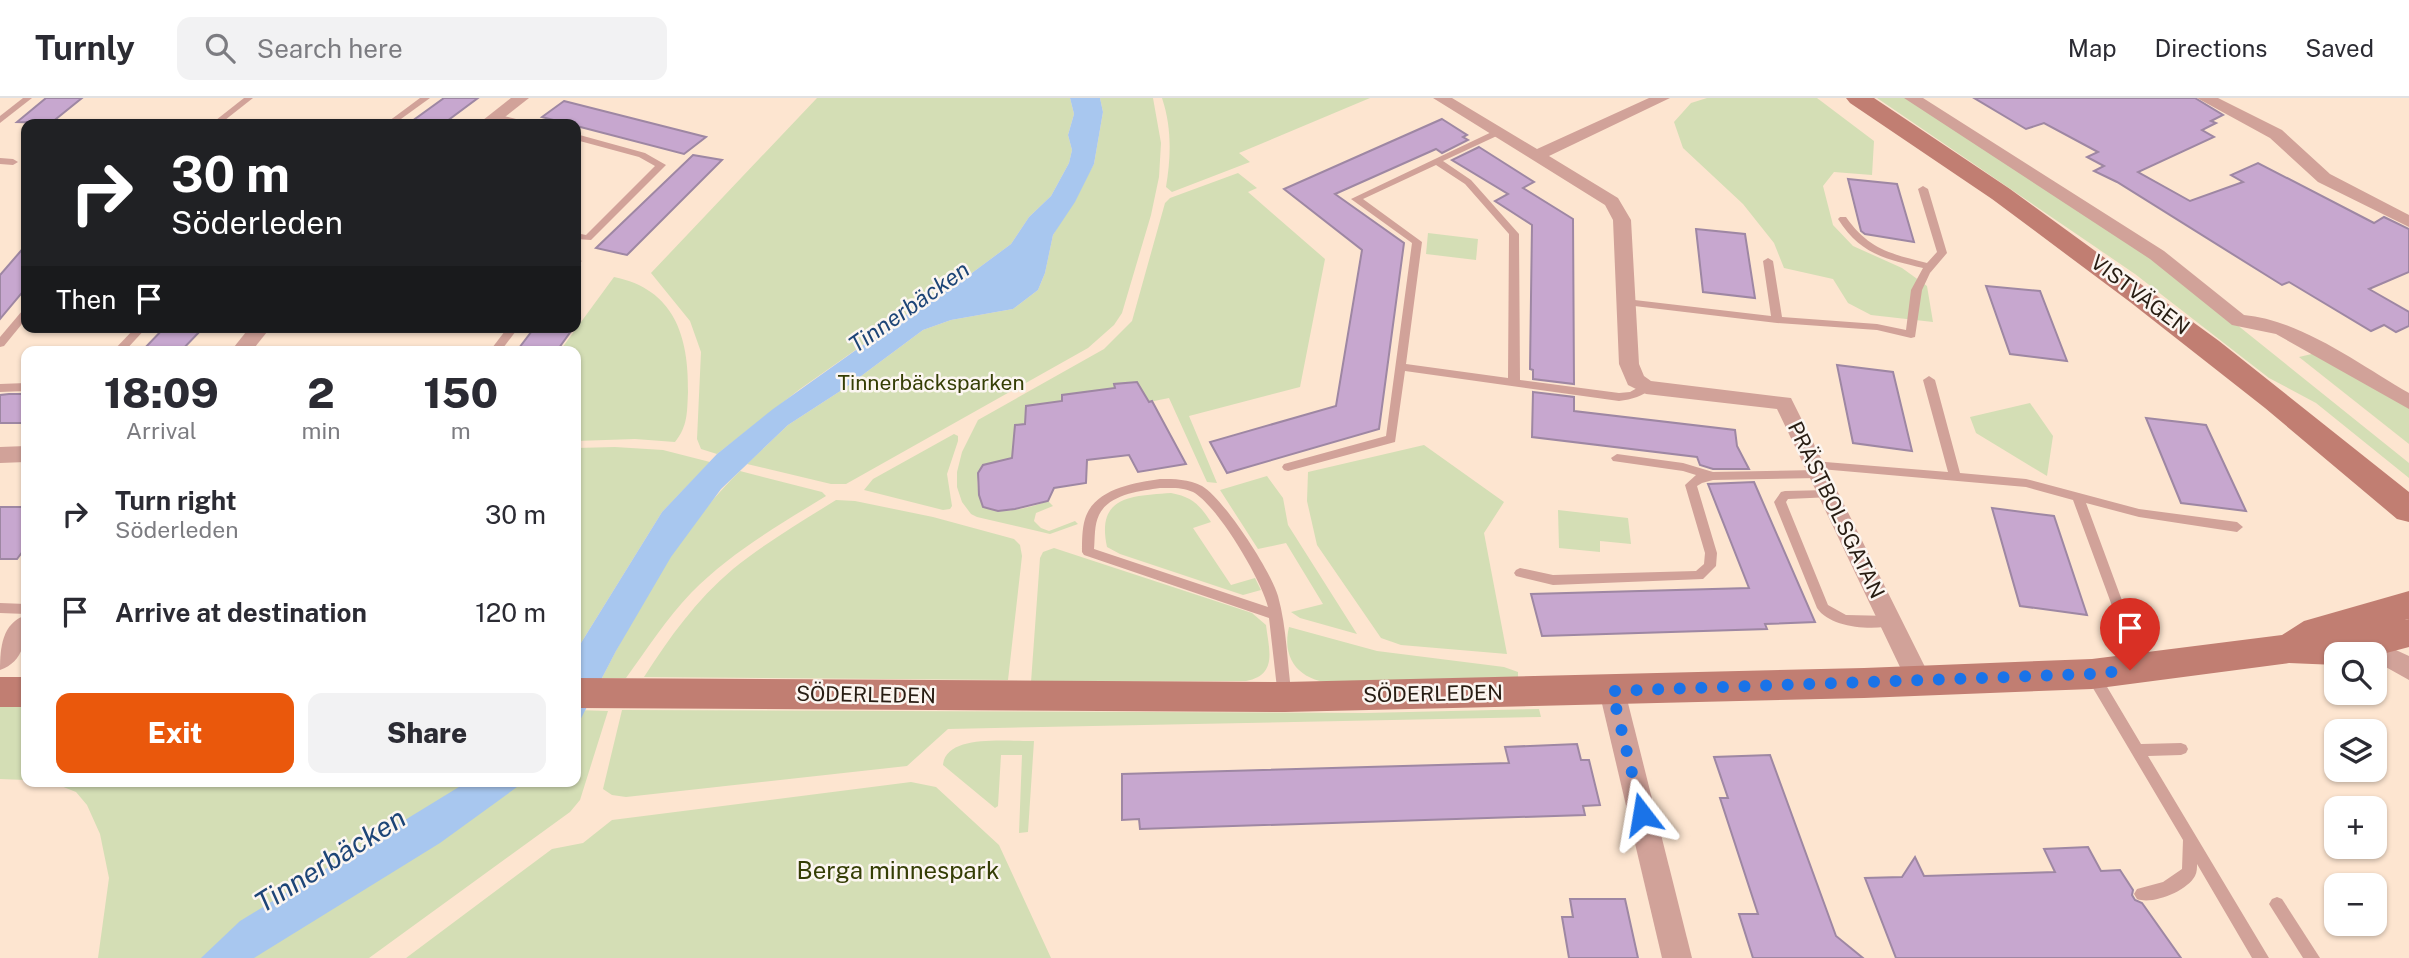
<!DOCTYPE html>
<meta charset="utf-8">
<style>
:root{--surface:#fff;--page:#f2f2f3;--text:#2b2b33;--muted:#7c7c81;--line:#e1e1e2;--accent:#ea580c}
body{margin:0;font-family:"Public Sans",sans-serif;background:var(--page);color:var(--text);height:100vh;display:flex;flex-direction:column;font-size:26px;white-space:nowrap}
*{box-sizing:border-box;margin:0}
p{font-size:23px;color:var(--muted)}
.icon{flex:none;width:38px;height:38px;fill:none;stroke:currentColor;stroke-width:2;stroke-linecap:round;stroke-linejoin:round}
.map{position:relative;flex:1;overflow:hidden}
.drawer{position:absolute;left:21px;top:248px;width:560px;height:441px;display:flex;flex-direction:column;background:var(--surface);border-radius:14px;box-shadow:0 2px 5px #0004}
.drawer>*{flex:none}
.top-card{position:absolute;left:21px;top:21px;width:560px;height:214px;border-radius:14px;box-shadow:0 2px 5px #0004;background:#202124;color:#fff;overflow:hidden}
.buttons{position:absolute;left:2324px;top:544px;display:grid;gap:14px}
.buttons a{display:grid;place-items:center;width:63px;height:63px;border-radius:14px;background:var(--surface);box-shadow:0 2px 5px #0004;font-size:35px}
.pin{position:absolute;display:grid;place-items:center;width:60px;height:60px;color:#fff;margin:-72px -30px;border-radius:50% 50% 50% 0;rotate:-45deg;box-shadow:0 0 7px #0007}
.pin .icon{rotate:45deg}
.me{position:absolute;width:77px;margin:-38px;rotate:346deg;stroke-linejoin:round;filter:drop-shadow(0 0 5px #0008)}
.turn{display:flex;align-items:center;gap:24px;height:147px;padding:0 35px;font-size:32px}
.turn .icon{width:91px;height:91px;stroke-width:2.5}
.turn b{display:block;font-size:49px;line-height:60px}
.then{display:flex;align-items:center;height:66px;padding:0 35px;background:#0003;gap:14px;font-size:26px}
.eta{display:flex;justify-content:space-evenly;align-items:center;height:119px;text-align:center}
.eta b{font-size:42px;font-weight:800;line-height:49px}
.button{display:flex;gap:14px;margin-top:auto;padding:14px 35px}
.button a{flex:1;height:80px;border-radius:14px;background:var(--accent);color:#fff;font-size:28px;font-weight:800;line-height:80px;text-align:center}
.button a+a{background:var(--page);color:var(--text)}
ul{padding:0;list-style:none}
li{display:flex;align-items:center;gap:21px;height:98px;padding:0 35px}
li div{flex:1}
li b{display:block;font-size:26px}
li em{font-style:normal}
header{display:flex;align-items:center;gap:42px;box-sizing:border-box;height:98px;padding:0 35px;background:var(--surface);border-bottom:2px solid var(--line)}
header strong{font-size:33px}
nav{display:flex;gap:38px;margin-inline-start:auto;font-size:24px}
.search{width:490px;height:63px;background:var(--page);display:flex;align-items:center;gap:18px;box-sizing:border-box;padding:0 24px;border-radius:14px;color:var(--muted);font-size:26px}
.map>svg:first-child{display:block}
.green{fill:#d4deb5}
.water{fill:#a8c7ef}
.building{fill:#c7a7cf;stroke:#9e87a3;stroke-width:2}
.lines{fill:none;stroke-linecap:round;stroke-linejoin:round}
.lane{fill:#d1a299;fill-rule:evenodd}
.street{fill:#d1a299;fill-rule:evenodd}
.secondary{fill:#c17e72;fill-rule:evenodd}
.route{stroke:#1a73e8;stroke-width:12;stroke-dasharray:0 21.6}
.labels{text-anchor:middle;stroke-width:5;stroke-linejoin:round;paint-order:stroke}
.street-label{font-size:21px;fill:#281d13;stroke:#fcf6f1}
.park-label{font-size:21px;fill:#353e05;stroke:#fcf6f1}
.water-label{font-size:23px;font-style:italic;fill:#1d4577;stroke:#fcf6f1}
.near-park-label{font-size:24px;fill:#353e05;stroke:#fcf6f1}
.near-water-label{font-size:28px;font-style:italic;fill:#1d4577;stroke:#fcf6f1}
</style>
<header>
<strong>Turnly</strong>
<div class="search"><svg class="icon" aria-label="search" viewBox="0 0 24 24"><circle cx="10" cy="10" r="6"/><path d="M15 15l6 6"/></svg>Search here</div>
<nav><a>Map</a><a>Directions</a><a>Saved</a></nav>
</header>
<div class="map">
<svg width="2409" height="860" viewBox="0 0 2409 860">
<rect width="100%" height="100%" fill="#fde5d0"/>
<g class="green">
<path d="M817,0H1070L1074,16L1068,37L1072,52L1069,65L1051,98L1029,119L1011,146L957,186L901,220L800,291L717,356L701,351L697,341L701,254L690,223L651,175Z"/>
<path d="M1100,0H1153L1161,45L1159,79L1151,117L1122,215L1114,227L1088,250L846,386H831L747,366L788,327L845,290L923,232L951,222L1013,211L1038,192L1045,175L1053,137L1094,66L1103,14Z"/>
<path d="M1162,0H1370L1239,55L1250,64L1172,94L1166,89C1171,59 1172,30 1162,0Z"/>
<path d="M1707,0H1817L1874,43L1872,77L1834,74L1823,88L1833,127L1853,148L1902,170L1927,188L1933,224L1871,217L1848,205L1833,181L1784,170L1774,145L1743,106L1683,50L1674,24L1691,5Z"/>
<path d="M1877,0H1906L2145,153L2409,365V380L2316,305L2269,280L2135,176Z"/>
<path d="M1238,75L1257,90L1248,94L1325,161L1300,289L1189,318L1217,385L1207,384L1169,300L1149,304L1137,284L1115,286V290L1062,297V303L1026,308L1025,326L1015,327L1012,361L984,367C973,380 978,395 983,409C1002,417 1030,410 1048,403L1053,408L1036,415L1034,423L1041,430L1049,433L1075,423L1078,426L1050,436L977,419L971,416L962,404L957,389V374L962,354L978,322L1104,251L1132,223L1165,105L1170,100Z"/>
<path d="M1428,135L1478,141L1476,162L1426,156Z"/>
<path d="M614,179C674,191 689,238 688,294C687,314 688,328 675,344L635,341L576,343V254H559Z"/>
<path d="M2316,255L2409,308V346L2299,259Z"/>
<path d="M2030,305L2053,338L2047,378L1976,335L1970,319Z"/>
<path d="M954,336L958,338V343L947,376L952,408L950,411L943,412L864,392L873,381Z"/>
<path d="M1424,347L1504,404L1484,435L1507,556L1401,547L1381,540L1317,447L1307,403L1308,374Z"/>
<path d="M615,349L663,352L710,364L662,414L576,553V350Z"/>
<path d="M740,373L822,394L826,398C779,427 730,455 691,495C666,521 647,551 626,580H602C639,508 681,430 740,373Z"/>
<path d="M1267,378L1283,400L1288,427L1357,536L1300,520L1291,514L1323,506L1286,445L1258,451L1220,392Z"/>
<path d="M1171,395C1192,399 1199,406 1211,424L1193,430L1231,487L1255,480L1261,492L1243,497L1120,456L1107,449C1096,398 1131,398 1171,395Z"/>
<path d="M836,402L855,403L933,419L1014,441L1020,447L1022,458L1008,582L644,579C669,540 697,501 733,471C765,445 801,424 836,402Z"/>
<path d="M1558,412L1628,420L1631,446L1600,443V454L1559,450Z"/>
<path d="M1054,450L1252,515L1266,527C1269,552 1278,577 1246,583L1031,584L1040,460L1043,454Z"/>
<path d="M1289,529L1377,553L1504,569L1518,574V579L1325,584C1296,579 1282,558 1289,529Z"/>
<path d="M0,609H26V682L0,681Z"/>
<path d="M1539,611L1541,619L948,631L907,668L626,699L612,697L603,691L622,612L1366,615Z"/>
<path d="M576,612L608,613L580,702L570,714L369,860H98L109,780L100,736L87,707L76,694L51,684H576Z"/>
<path d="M1034,643L1028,734L1019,735L1022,657H1001L998,708L995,710L943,667C946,635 1010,644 1034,643Z"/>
<path d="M911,684L936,689L999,747L1051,860H406L552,751L583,745L612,722Z"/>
</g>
<g class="water">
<path d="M1070,0H1100L1103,14L1094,66L1075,104L1053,137L1045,175L1038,192L1013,211L951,222L923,232L845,290L788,327L721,391L671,459L616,553L576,630V553L662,414L717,356L773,311L901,220L957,186L1011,146L1029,119L1051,98L1069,65L1072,52L1068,37L1074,16Z"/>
<path d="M467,684H524L440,745L254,860H201L240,823Z"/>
</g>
<g class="building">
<path d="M46,0H82L51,25L17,24Z"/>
<path d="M444,0H478L443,26H408Z"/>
<path d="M1974,0H2195L2223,17L2211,23L2216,25L2202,32L2214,39L2138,74L2190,103L2243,84L2231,77L2258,65L2374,125L2384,119L2409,131V174L2369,191L2409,214V228L2396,234L2384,227L2371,233L2289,184L2282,187L2117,84L2094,73L2104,68L2087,59L2098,54L2044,25L2026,31Z"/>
<path d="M564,3L706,39L684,56L542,19Z"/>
<path d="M1442,21L1467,37L1463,39L1468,42L1442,55L1436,51L1335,96L1404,145L1379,331L1227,375L1210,344L1336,308L1362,152L1284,91Z"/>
<path d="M1479,49L1534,84L1523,90L1573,121L1574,286L1533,281V272L1530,271L1532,127L1495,103L1508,96L1452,62Z"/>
<path d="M693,57L722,62L627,157L596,150Z"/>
<path d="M1848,81L1897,86L1914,144L1865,136L1861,133Z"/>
<path d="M1696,131L1745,136L1755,200L1703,194Z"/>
<path d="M26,147V190L0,221V177Z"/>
<path d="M1986,188L2040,193L2067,263L2010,256Z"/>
<path d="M165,229H204L180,254H141Z"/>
<path d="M535,229H574L556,254H516Z"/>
<path d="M1837,267L1893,274L1912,353L1853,345Z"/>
<path d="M1137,284L1149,304L1152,303L1186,366L1138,374L1129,357L1087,362L1086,385L1054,390L1048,403L1015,411L998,413L983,409L979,397L978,375L983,367L1012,360L1015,327L1025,326L1026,308L1062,303V297L1115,290L1114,286Z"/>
<path d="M1533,294L1574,299V313L1735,332L1737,348L1749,371H1713L1700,367L1697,359L1532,339Z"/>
<path d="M9,296H26V325H0V297Z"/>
<path d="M2146,320L2206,327L2246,413L2181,405Z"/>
<path d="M1754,384L1815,524L1765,526L1767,531L1542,538L1531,496L1749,490L1708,386Z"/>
<path d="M0,409H26V449L17,461H0Z"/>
<path d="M1992,410L2054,418L2087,517L2020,508Z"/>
<path d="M1577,646L1581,662H1589L1600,707L1583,708L1585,717L1140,731L1139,721L1122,722V676L1509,665L1505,649Z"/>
<path d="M1770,657L1836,838L1863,860H1753L1739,816H1758L1720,700H1728L1714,659Z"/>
<path d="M2088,749L2101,773L2120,772L2133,792L2132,797L2135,802L2142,805L2181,860H1896L1865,780L1902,779L1915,759L1924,778L2055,774L2044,751Z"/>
<path d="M1570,801H1625L1638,860H1569L1562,819H1573Z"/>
</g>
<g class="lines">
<g class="lane">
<path d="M23,0H32L0,25V18Z"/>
<path d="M244,0H253L220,26H211Z"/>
<path d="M420,0H430L394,26H385Z"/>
<path d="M496,16L528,24L529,26H515L493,21L492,19Z"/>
<path d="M1498,31L1502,34L1501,36L1443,63L1471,82L1519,136L1520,282L1619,295L1630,294L1646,285L1652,289C1643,299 1632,301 1619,303L1405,273L1395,344L1288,373L1284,372L1282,369L1284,366L1386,338L1412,145L1351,101ZM1436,67L1465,86L1509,136L1508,280L1406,266L1422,144L1363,101Z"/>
<path d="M576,36L645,55L666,67L591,142L576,141V135L586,137L655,68L639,59L576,42Z"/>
<path d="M0,60L13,61L18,64L13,67L0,66Z"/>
<path d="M1923,88L1928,91L1947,155L1930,175L1922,192L1915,239L1911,240L1877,232L1777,225L1626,207L1621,204L1626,201L1771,218L1763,163L1768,160L1773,163L1782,219L1877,226L1906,232L1911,192L1923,170C1885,161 1860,156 1838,121L1840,119H1846C1868,151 1891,156 1927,165L1937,154L1918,91Z"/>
<path d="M576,160L582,163L576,167Z"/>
<path d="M26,212V221L4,248L0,249V239L22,213Z"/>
<path d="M136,229H147L124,254H112Z"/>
<path d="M508,229H519L500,254H489Z"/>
<path d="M1929,278L1935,282L1960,375L2026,381L2139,411L2237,424L2243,429L2237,434L2139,419L2086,405L2127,516L2126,520H2116L2115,516L2073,402L2026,389L1809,370L1807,367L1809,364L1813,363L1948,374L1923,282Z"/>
<path d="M26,285V293L0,294V286Z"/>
<path d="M1617,356L1683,365L1713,374L1818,372L1824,376L1818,380L1713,382L1702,385L1697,388L1717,455L1716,468L1703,481L1553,487L1516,478L1514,475L1516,472L1520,470L1553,477L1696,473L1704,466L1705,455L1685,387L1696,377L1683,373L1613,363L1611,360Z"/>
<path d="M1160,381C1174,381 1189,381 1202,388C1224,401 1271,473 1278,498C1287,530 1287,566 1292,599L1290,603L1285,605L1280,603L1278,599L1269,520L1084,457L1082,454C1082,443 1082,431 1085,421C1094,391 1133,385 1160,381ZM1160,390C1171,390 1183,389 1193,394C1218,408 1261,481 1268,509L1094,451C1095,440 1094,427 1099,417C1109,396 1140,393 1160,390Z"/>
<path d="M1828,392L1834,396L1832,399L1788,401L1786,404L1828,507L1846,517L1890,518L1895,519L1897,523L1895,527C1873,533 1830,530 1817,510L1774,404L1781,394L1785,393Z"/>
<path d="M0,505L26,506V516L0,515Z"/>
<path d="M2092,571L2097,572L2141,646L2181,645L2186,647L2188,651L2186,655L2181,657L2148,658L2269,860H2252L2197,766C2197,770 2197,774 2195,778C2187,793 2153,807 2137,801L2134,796L2137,791L2163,784L2182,771L2183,742L2087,580L2085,576L2087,572Z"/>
<path d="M2277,799L2282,801L2320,860H2303L2269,806L2272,801Z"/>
</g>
<g class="street">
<path d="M511,0H529L496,26H478Z"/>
<path d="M1433,0H1452L1537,51L1649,0H1670L1549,58L1618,100L1631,122L1639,266L1644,278L1651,283L1791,300L1932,583L1928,590L1919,593L1910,590L1777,311L1646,296L1628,287L1619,266L1613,122L1605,107Z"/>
<path d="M1904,0H1923L2164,153L2244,217C2301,222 2360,267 2409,295V311L2276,236L2232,227L2150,161Z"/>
<path d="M2197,0H2218L2282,32L2330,76L2409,117V129L2318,84L2270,40Z"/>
<path d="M250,229H271L251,254H230Z"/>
<path d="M26,348V364L0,365V349Z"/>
<path d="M26,517C27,539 24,564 0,572C0,550 2,525 26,517Z"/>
<path d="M2365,538L2409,558V582L2375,563V556L2356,555L2353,548L2356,541Z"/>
<path d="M1612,583L1621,586L1625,593L1692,860H1662L1599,593L1603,586Z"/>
</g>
<g class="secondary">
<path d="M1846,0H1874L2010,91L2219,243L2409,394V424L2397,421L2265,310L2130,204L1992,101L1850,5Z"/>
<path d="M2409,493V521L2405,522L2409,521V549L2375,558L2336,556V567L2289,565L2092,591L1864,600L1285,614L576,610V580L1285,584L1864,570L2092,561L2282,537L2304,523Z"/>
<rect x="0" y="579" width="26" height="30"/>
</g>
</g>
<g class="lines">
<path class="route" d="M1642,716L1612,593L2092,576L2130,572"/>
</g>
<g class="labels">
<g class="street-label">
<text transform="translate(2140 197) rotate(37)" y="7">VISTVÄGEN</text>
<text transform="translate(1836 412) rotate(64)" y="7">PRÄSTBOLSGATAN</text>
<text transform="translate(1433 596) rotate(-1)" y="7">SÖDERLEDEN</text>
<text transform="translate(866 597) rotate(1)" y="7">SÖDERLEDEN</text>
</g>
<g class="park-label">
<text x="931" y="292">Tinnerbäcksparken</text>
</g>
<g class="water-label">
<text transform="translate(909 209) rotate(-35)" y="8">Tinnerbäcken</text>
</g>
<g class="near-park-label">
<text x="898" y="781">Berga minnespark</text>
</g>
<g class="near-water-label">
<text transform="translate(330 762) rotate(-32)" y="10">Tinnerbäcken</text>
</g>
</g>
</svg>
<div class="buttons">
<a><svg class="icon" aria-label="search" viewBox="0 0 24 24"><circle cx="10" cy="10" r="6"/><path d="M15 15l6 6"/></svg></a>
<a><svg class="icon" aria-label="layers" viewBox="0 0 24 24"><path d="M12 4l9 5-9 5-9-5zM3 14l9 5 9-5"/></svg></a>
<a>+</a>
<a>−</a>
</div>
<div class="pin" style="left:2130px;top:572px;background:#d93025"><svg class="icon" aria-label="arrive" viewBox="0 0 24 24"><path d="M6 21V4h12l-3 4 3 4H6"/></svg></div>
<svg class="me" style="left:1642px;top:716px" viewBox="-20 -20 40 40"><path d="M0-17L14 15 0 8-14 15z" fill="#1a73e8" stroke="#fff" stroke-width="4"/></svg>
<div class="top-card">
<div class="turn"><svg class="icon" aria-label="right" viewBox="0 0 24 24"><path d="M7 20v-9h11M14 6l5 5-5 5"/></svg><div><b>30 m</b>Söderleden</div></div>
<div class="then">Then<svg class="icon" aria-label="arrive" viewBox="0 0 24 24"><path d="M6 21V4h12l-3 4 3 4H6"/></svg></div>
</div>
<section class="drawer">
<div class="eta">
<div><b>18:09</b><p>Arrival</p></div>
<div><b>2</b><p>min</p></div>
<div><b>150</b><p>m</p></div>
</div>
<ul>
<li><svg class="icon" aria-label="right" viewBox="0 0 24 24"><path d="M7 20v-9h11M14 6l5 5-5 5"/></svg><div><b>Turn right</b><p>Söderleden</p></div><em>30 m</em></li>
<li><svg class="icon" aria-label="arrive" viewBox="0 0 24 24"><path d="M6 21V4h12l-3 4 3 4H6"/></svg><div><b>Arrive at destination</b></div><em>120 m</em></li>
</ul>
<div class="button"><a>Exit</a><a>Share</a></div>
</section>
</div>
